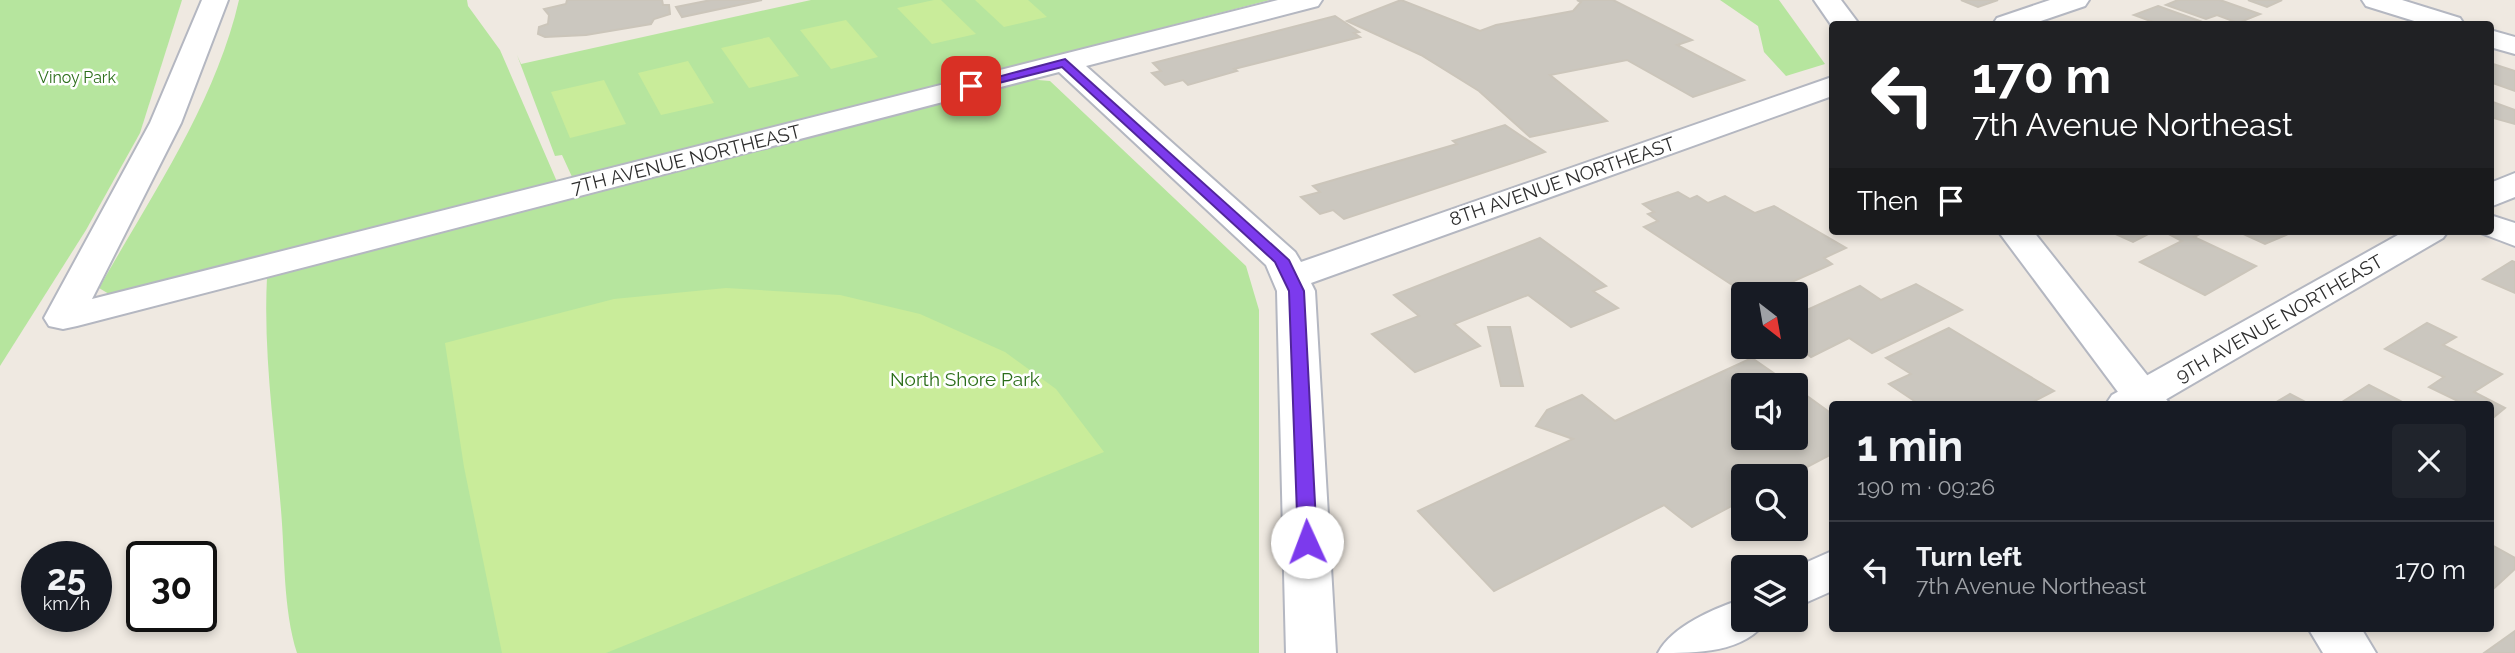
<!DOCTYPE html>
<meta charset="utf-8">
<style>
:root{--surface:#171b24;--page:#20242c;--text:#f1f3f6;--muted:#9ea1a6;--line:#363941}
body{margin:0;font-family:Raleway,sans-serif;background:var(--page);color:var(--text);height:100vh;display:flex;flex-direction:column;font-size:26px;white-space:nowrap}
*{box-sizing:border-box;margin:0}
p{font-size:23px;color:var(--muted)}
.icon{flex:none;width:38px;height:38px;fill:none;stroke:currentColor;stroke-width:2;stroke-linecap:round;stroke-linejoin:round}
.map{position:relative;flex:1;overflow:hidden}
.details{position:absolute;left:1829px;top:401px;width:665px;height:231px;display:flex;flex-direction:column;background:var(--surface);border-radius:7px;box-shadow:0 4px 10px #0003}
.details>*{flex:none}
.hud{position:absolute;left:1829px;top:21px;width:665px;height:214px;border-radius:7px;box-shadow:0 4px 10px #0003;background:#202124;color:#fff;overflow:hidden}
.needle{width:46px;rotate:149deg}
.controls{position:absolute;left:1731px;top:282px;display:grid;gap:14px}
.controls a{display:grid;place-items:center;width:77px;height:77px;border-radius:7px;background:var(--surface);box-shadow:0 4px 10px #0003;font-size:35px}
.speed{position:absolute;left:21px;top:541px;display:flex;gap:14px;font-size:35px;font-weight:700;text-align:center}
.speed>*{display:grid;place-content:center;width:91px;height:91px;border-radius:50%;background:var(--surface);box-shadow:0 4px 10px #0003;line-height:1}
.speed small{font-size:18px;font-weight:400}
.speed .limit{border:4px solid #111;border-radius:10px;background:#fff;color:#111}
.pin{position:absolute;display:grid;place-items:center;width:60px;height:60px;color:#fff;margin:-30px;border-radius:14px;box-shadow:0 4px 10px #0006}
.me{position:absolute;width:77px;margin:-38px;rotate:358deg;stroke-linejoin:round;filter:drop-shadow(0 0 5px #0008)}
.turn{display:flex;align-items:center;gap:24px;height:147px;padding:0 28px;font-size:32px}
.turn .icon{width:91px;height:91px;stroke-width:2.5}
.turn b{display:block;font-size:49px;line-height:60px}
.then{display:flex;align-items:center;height:66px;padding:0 28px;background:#0003;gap:14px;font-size:26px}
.round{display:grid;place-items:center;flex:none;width:74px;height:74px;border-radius:7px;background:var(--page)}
.head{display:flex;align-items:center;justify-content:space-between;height:119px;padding:0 28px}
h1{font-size:42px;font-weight:700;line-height:52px}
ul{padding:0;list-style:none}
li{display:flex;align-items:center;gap:21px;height:98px;padding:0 28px;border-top:2px solid var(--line)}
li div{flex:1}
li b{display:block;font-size:26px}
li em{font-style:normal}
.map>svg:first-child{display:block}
.green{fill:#b6e59e}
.pitch{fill:#c9ec9a}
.building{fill:#cbc7bf;stroke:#cbc5ba;stroke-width:2}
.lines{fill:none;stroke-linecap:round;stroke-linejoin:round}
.minor-casing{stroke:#b4b7c1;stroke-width:4}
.tertiary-casing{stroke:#b4b7c1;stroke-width:4}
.minor{fill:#fff;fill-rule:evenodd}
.tertiary{fill:#fff;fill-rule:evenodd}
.route{fill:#7c3aed;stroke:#51269a;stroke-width:2}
.labels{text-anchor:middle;stroke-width:5;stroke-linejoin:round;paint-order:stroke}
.far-park-label{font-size:16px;fill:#2c6e1b;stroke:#fff}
.street-label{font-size:19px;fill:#2e2e2e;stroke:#fff}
.park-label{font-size:19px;fill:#2c6e1b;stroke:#fff}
</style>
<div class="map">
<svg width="2515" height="653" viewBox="0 0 2515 653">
<rect width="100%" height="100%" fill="#efe9e1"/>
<g class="green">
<path d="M0,0H182L140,133L86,230L0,366Z"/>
<path d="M239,0H467L468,6L500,50L558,184L114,297L99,288C151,196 215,104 239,0Z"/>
<path d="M811,0H1270L573,179L562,155L555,156L517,55L521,64Z"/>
<path d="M1720,0H1779L1825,64L1786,76L1764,52L1758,26Z"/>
<path d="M1026,79L1050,81L1246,266L1259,310V653H297C283,609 285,556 281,510C275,433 263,354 267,277Z"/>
</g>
<g class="pitch">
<path d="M934,0H941L976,34L932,44L897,8Z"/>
<path d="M975,0H1028L1047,17L1004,27Z"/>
<path d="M846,20L878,57L831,69L800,30Z"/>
<path d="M769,37L799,76L749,88L721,48Z"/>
<path d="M688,61L714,103L661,115L638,73Z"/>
<path d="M604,80L626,124L570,138L551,92Z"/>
<path d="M726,288L840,295L920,314L1005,352L1056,389L1104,452L606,653H502L464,467L445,343L614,299Z"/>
</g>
<g class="building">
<path d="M567,0H662L663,5H669L670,14L654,19L651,24L586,35L545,37L538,34L539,27L548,24L549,15L544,9L566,4Z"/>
<path d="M711,0H762L682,17L676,7Z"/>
<path d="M1401,0L1480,31L1496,25L1573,11L1581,2L1577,0H1613L1692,40L1677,45L1744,80L1693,97L1627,60L1550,75L1607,121L1530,137L1479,91L1421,55L1347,21Z"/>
<path d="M1961,0H1998L1978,7Z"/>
<path d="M2178,0H2220L2260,14L2238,23L2217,15L2206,19L2166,5Z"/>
<path d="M2248,0H2282L2267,7Z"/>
<path d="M2158,6L2208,24H2151L2156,23L2134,15Z"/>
<path d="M1335,16L1359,32L1354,33L1360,37L1234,69L1237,71L1188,85L1183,80L1165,85L1152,73L1161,71L1153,63Z"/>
<path d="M2490,63L2515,71V91L2490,82Z"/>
<path d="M2490,101L2515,110V124L2490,117Z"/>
<path d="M1505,125L1545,152L1344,219L1333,210L1320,214L1301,197L1320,192L1313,186L1457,144L1453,141Z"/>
<path d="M1678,192L1690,199L1697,196L1708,203L1725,196L1755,213L1774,206L1846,248L1824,258L1832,264L1765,294H1746L1644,227L1658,221L1648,214L1654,212L1643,204Z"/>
<path d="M2109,231H2154L2133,242Z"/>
<path d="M2190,231L2198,235L2194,237L2256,266L2205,295L2140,262L2182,241L2165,232Z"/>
<path d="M2237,231H2278L2286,235L2265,244Z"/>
<path d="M1540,238L1606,286L1593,291L1618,308L1571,327L1528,295L1454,324L1480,346L1415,372L1372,334L1419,316L1394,295Z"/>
<path d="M2512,261L2515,262V293L2483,279Z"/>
<path d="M1916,284L1962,310L1872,353L1849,338L1811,357L1796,346V315L1860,286L1881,300Z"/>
<path d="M2427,323L2456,337L2443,345L2502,374L2474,392L2505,408L2493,418L2490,404H2464L2429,387L2444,377L2385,349Z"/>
<path d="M1488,327H1510L1523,386H1501Z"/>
<path d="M1949,328L2054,391L2029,404H1919L1889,384L1911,374L1886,358Z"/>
<path d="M1752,358L1791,385H1743V438H1796V388L1832,414V454L1790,476H1743V500L1692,527L1664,505L1494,591L1418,511L1573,439L1536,426L1547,410L1582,395L1615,421Z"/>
<path d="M2369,385L2406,404H2339Z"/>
<path d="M2290,394L2309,404H2273Z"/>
<path d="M2490,544L2515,558V569L2490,592Z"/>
<path d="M2515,631V653H2484Z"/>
</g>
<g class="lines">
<defs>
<g id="minor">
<path d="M202,0H228L181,123L92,299L1278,0H1322L1318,6L1086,66L1295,252L1301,262L1832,77V96L1311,283L1315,291L1336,653H1286L1277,291L1266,265L1059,72L77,326L63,329L49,326L44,318L150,123Z"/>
<path d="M2050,0H2089L2085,6L2032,24H1993L1997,18Z"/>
<path d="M2362,0H2402L2460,18L2464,24H2424L2366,6Z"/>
<path d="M2490,30L2515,37V54L2490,47Z"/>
<path d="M2515,173V197L2490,207V183Z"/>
<path d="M2490,215L2515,223V246L2478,232L2490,231Z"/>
<path d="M2405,231H2448L2443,238L2158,404H2106L2112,395Z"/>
<path d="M1832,551V591L1796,607V567Z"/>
<path d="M1743,599V620H1767C1745,653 1697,653 1658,653C1672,626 1715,608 1743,599Z"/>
</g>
<g id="tertiary">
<path d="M1814,0H1841L1859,24L1832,26Z"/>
<path d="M1998,231H2033L2170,404H2127Z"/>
<path d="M2308,628H2361L2376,653H2323Z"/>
</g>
</defs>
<use href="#minor" class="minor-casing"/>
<use href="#tertiary" class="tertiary-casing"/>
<use href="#minor" class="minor"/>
<use href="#tertiary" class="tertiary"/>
</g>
<path class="route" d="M1065,59L1289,260L1304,291L1317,542L1314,547H1300L1298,542L1289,291L1275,262L1062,67L971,90L964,86Z"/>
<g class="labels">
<g class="far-park-label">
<text x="77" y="83">Vinoy Park</text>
</g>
<g class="street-label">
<text transform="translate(686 159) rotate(-14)" y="7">7TH AVENUE NORTHEAST</text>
<text transform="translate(1562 181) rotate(-19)" y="7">8TH AVENUE NORTHEAST</text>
<text transform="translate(2279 318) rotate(-30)" y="7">9TH AVENUE NORTHEAST</text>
</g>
<g class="park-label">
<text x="965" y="386">North Shore Park</text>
</g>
</g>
</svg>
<div class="controls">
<a><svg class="needle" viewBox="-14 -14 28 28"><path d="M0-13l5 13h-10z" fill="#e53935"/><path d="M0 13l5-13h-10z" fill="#9ea1a6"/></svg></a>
<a><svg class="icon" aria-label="sound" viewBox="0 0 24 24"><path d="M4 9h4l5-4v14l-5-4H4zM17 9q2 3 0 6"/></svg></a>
<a><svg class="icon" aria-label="search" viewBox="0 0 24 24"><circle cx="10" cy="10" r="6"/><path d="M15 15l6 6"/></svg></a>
<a><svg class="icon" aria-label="layers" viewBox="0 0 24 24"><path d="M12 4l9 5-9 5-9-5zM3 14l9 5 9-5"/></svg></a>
</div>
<div class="speed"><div>25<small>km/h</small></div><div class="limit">30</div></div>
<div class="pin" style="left:971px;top:86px;background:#d93025"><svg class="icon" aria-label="arrive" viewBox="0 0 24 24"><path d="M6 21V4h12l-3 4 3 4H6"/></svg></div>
<svg class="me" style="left:1307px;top:542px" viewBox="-20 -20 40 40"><circle r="19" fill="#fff"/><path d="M0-13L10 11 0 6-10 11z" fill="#7c3aed"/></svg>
<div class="hud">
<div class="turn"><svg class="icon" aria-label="left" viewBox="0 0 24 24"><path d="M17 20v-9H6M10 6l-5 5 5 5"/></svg><div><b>170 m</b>7th Avenue Northeast</div></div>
<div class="then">Then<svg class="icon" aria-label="arrive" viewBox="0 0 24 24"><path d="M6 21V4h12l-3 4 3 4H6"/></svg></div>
</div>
<section class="details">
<div class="head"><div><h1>1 min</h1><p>190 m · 09:26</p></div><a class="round"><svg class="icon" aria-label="close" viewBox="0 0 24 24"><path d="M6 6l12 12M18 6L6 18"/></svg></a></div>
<ul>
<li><svg class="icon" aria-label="left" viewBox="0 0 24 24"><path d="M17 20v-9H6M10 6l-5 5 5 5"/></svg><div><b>Turn left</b><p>7th Avenue Northeast</p></div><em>170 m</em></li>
</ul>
</section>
</div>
